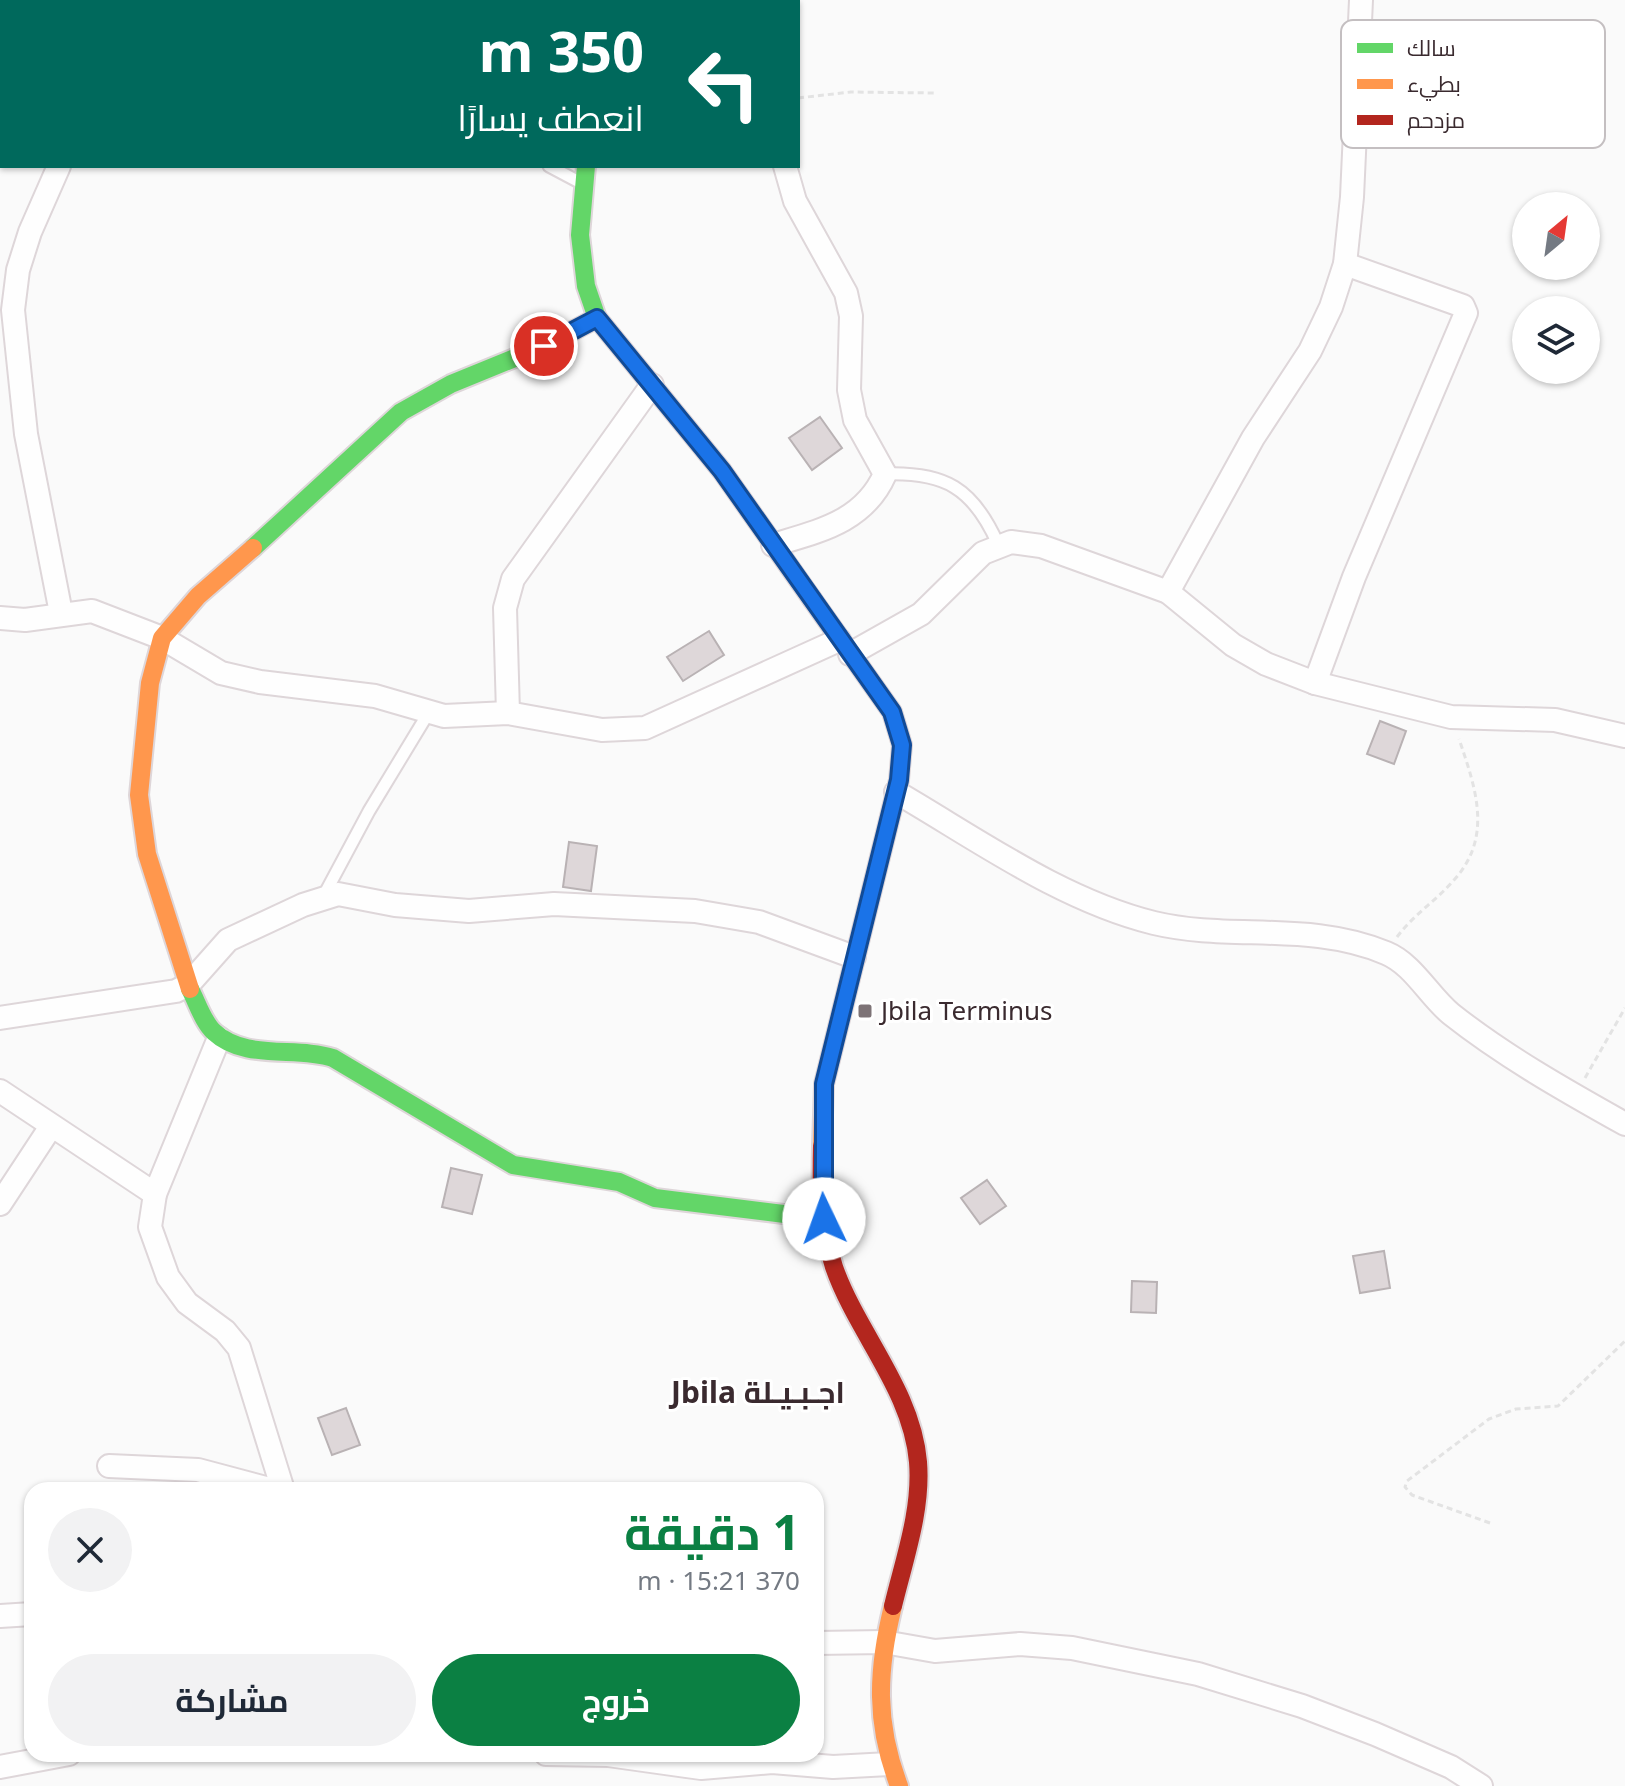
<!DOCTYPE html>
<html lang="ar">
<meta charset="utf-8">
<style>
:root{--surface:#fff;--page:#f2f2f3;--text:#1f2937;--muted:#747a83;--accent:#0b8043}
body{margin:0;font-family:"Noto Sans",Cairo,sans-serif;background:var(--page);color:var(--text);direction:rtl;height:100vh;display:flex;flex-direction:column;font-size:30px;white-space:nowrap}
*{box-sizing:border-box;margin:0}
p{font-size:26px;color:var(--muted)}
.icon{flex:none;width:44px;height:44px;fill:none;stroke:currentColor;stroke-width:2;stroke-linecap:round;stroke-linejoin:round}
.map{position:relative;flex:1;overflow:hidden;direction:ltr}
.details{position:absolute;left:24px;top:1482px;width:800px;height:280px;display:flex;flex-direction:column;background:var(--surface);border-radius:24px;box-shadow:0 2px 6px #0004;direction:rtl}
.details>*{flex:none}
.guide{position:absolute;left:0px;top:0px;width:800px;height:168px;box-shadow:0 2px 6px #0004;direction:rtl;background:#00695c;color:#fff;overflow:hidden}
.needle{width:52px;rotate:29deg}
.buttons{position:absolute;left:1512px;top:192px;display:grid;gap:16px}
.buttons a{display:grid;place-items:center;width:88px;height:88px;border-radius:50%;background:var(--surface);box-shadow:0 2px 6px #0004;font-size:40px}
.pin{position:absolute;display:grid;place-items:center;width:68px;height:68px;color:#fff;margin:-34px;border:4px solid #fff;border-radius:50%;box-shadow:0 2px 8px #0007}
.me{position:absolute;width:88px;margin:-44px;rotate:357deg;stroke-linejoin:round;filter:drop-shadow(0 0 6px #0008)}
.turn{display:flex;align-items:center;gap:28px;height:168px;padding:0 24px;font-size:36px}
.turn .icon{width:104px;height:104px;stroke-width:2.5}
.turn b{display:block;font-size:56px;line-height:68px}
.round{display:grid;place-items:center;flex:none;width:84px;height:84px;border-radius:42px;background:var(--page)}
.summary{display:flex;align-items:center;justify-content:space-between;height:136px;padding:0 24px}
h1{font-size:48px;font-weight:700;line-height:60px;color:var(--accent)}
.primary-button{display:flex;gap:16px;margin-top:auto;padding:16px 24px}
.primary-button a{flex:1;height:92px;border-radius:48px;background:var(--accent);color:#fff;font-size:32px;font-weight:700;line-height:92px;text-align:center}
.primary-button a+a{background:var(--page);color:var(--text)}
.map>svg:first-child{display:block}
.building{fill:#ded7d9;stroke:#b9b2b4;stroke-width:2}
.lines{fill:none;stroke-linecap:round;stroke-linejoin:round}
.lane-casing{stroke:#ded6d9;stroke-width:15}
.street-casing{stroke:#ded6d9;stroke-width:26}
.fast-casing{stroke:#ded6d9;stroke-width:22}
.slow-casing{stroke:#ded6d9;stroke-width:22}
.jam-casing{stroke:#ded6d9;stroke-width:22}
.path{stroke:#e3e3e3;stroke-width:3;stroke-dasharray:6 4;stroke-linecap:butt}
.lane{stroke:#fefefe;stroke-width:11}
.street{stroke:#fefefe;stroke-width:22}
.fast{stroke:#63d668;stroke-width:18}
.slow{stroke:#ff974d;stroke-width:18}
.jam{stroke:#b3261e;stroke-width:18}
.route-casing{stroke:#114b97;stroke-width:20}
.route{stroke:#1a73e8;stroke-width:14}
.poi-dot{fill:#7d7376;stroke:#fff;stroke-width:3}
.labels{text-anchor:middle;stroke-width:6;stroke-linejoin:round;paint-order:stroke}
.poi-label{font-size:26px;fill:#3a2a2f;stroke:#fff;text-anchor:start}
.quarter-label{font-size:30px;font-weight:bold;fill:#3a2a2f;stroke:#fff}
.key{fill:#fff;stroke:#c4bfc1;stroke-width:2}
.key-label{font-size:22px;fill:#3a2a2f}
</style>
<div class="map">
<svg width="1625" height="1786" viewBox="0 0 1625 1786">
<rect width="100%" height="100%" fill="#fafafa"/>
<g class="building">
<path d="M820,417L842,448L812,470L789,438Z"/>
<path d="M709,631L724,655L683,681L667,657Z"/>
<path d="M1380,721L1406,731L1394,764L1367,754Z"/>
<path d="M569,842L597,846L591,891L563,887Z"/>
<path d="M451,1168L482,1175L472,1214L442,1207Z"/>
<path d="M987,1180L1006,1206L980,1224L961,1198Z"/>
<path d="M1384,1251L1390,1288L1360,1293L1353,1256Z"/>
<path d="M1132,1281L1157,1282L1156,1313L1131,1312Z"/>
<path d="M346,1408L360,1445L332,1455L318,1418Z"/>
</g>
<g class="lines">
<defs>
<g id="lane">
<path d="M451,0L453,2"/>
<path d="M549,166L583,184"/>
<path d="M885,474C945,472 973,488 998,544"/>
<path d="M323,897L369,811L429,712"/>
</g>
<g id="street">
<path d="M741,0L742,2"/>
<path d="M135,2L137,0"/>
<path d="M606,2V0"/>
<path d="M59,166L30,232L18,270L13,310L26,434L61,613"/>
<path d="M773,545C819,531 864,522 885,474L855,420L849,390L851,316L846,293L795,201L785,166"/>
<path d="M1168,592L1253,438L1310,351L1331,307L1345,264L1352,197L1361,0"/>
<path d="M0,618L25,620L92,611L162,638L221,673L260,682L375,696L444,716L508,713L602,730L645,728L839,640"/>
<path d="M850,654L921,614L983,553L1011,542L1041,546L1168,592L1233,645L1266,664L1315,683L1451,717L1555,720L1625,736"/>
<path d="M1315,683L1354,577L1466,313L1463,306L1345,264"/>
<path d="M508,713L505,608L513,579L652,385"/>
<path d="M896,792C977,839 1061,900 1154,923C1229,941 1310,921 1386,953C1413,964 1429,996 1451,1014C1504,1056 1566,1091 1625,1124"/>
<path d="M0,1018L176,991L188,985L228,940L303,905L338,894L395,905L469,911L554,904L695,911L759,922L854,957"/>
<path d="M219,1038L155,1194L150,1227L168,1277L187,1303L225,1331L239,1348L283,1490"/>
<path d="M0,1091L155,1194"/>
<path d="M0,1204L50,1128"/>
<path d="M109,1466L198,1470L273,1490"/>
<path d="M0,1616L32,1614"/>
<path d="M816,1643L884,1642L935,1651L1020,1644L1072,1648L1198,1674L1302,1706L1375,1734L1451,1767L1481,1786"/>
<path d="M546,1754L608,1755L701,1768L772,1762L833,1767L889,1764"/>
<path d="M0,1767L69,1754"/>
</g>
<g id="fast">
<path d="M586,166L580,235L586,286L597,318L722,471L812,599"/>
<path d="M253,548L401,412L451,384L544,346L597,318"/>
<path d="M190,989C197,1002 203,1022 214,1032C245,1061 296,1046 333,1058L513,1165L619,1182L655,1198L824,1219"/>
</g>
<g id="slow">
<path d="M812,599L892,712L902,745L899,780L824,1084L822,1146"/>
<path d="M190,989L147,854L139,795L150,683L162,638L198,596L253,548"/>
<path d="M893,1606C877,1671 875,1723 899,1786"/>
</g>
<path id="jam" d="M822,1146C821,1187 821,1227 834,1267C857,1333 912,1390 918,1462C922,1510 904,1560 893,1606"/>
</defs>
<use href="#lane" class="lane-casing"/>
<use href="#street" class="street-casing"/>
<use href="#fast" class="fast-casing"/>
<use href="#slow" class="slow-casing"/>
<use href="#jam" class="jam-casing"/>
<g class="path">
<path d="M798,98L851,92L935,93"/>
<path d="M1397,937C1414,914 1436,901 1454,880C1493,837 1476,789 1459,739"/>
<path d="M1585,1078L1625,1008"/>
<path d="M1490,1523L1412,1495L1405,1487L1407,1481L1489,1419L1516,1409L1558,1406L1625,1341"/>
</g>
<use href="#lane" class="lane"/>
<use href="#street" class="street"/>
<use href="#fast" class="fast"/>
<use href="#slow" class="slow"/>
<use href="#jam" class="jam"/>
</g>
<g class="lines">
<defs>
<path id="route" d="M544,346L597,318L722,471L892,712L902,745L899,780L824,1084V1219"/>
</defs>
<use href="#route" class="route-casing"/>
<use href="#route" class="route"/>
</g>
<rect class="poi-dot" x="857" y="1003" width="16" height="16" rx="4"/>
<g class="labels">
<g class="poi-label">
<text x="881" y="1020">Jbila Terminus</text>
</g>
<g class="quarter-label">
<text x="758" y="1403">Jbila اجـبـيـلة</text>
</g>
</g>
<rect x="1341" y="20" width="264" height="128" rx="12" class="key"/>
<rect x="1357" y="43" width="36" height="10" fill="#63d668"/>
<rect x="1357" y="79" width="36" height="10" fill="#ff974d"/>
<rect x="1357" y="115" width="36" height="10" fill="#b3261e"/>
<g class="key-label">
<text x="1407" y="56">سالك</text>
<text x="1407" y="92">بطيء</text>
<text x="1407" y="128">مزدحم</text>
</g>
</svg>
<div class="buttons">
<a><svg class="needle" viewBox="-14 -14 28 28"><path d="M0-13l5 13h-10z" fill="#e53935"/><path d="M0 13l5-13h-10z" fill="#747a83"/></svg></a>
<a><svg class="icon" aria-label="layers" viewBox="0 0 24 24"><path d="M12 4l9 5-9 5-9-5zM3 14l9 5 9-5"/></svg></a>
</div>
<div class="pin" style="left:544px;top:346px;background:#d93025"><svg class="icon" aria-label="arrive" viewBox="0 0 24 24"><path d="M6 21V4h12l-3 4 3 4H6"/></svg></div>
<svg class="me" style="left:824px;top:1219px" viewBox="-20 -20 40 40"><circle r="19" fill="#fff"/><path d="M0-13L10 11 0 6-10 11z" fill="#1a73e8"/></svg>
<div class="guide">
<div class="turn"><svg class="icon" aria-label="left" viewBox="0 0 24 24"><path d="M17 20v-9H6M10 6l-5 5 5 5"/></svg><div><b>350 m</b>انعطف يسارًا</div></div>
</div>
<section class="details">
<div class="summary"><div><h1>1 دقيقة</h1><p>370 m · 15:21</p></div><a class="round"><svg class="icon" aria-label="close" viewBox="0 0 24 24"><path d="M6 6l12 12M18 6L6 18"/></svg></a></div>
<div class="primary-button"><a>خروج</a><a>مشاركة</a></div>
</section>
</div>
